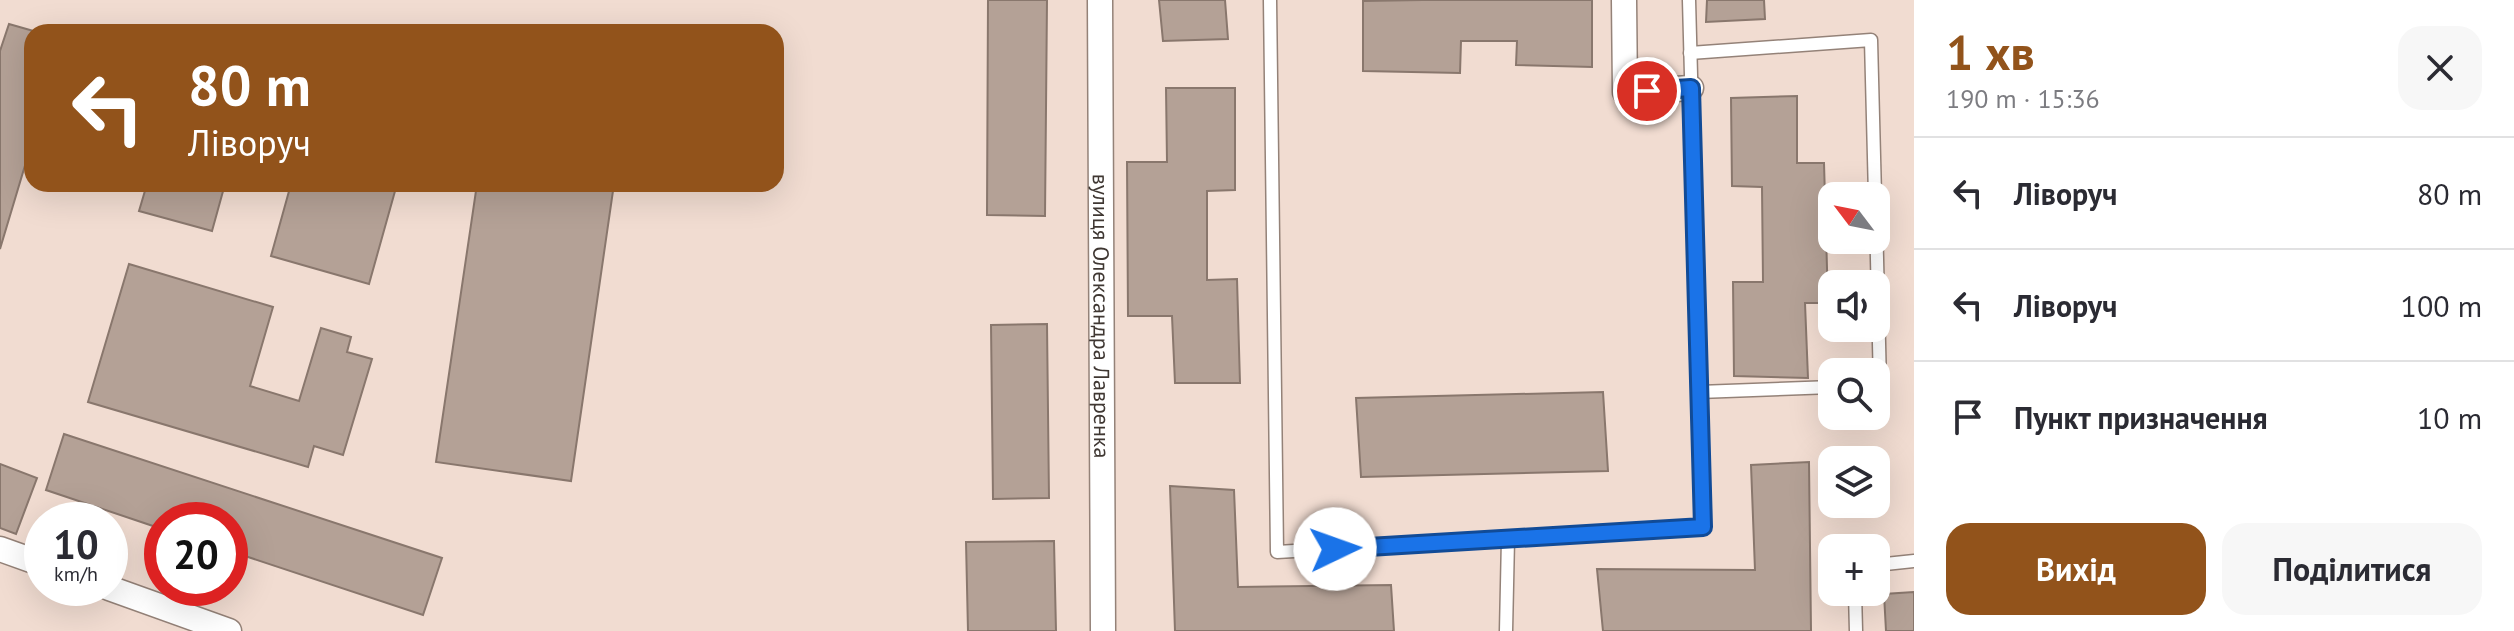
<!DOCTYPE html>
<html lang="uk">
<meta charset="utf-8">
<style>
:root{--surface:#fff;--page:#f7f7f7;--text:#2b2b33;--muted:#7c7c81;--line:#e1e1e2;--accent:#92531b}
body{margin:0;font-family:"PT Sans",sans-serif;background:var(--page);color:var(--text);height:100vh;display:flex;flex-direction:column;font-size:30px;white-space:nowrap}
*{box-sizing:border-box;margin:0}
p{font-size:26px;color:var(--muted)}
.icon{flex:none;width:44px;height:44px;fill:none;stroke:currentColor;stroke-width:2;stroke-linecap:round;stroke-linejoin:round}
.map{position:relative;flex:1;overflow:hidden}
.details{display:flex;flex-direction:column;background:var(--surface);width:600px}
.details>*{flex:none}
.guide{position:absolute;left:24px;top:24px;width:760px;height:168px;border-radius:24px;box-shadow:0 8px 32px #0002;background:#92531b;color:#fff;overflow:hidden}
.needle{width:52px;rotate:302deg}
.controls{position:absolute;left:1818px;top:182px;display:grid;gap:16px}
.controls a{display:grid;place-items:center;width:72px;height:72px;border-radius:16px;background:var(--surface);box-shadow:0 8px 32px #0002;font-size:40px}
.speed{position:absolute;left:24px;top:502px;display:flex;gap:16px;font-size:40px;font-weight:700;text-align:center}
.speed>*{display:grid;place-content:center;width:104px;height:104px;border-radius:50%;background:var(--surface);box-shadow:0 8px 32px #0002;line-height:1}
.speed small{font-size:20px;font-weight:400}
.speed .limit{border:12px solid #d22;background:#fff;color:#111}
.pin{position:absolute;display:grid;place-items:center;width:68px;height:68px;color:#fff;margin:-34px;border:4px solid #fff;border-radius:50%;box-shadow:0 2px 8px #0007}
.me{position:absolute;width:88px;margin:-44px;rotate:87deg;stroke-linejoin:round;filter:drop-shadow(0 0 6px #0008)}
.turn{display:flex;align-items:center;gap:28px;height:168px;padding:0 32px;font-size:36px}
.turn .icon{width:104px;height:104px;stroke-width:2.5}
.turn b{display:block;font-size:56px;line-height:68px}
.round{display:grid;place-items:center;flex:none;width:84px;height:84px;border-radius:24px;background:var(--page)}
.overview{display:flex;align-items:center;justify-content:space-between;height:136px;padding:0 32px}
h1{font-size:48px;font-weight:700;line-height:60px;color:var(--accent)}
.primary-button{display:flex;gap:16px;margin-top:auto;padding:16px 32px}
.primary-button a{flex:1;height:92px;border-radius:24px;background:var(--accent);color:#fff;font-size:32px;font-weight:700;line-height:92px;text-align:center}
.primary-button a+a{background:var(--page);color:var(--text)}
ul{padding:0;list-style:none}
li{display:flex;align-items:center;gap:24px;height:112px;padding:0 32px;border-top:2px solid var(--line)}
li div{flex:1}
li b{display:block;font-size:30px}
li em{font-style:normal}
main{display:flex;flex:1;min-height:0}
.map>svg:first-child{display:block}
.building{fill:#b4a196;stroke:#89776d;stroke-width:2}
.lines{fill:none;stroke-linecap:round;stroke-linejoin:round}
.lane-casing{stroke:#948278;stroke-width:15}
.street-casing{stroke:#948278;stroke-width:27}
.lane{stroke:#fff;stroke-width:12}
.street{stroke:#fff;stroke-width:24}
.route-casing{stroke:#114b97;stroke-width:20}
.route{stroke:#1a73e8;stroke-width:14}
.labels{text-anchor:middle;stroke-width:7;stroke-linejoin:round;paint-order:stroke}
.street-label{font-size:22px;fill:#3f3732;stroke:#fff}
</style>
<main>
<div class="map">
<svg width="1914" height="631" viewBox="0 0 1914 631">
<rect width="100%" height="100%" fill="#f1dcd1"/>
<g class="building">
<path d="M988,0H1047L1045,216L987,215Z"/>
<path d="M1159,0H1225L1228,39L1163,41Z"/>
<path d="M1423,0H1592V67L1516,65L1517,41H1461L1460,73L1363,71V1Z"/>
<path d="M1707,0H1764L1765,19L1706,22Z"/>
<path d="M9,24L37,32H32V142L0,249V51Z"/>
<path d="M1166,88H1235V190L1207,191V280L1237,279L1240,383H1175L1172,316H1128L1127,162H1167Z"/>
<path d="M1797,96V163H1824L1828,303H1805L1808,378L1734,376L1733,282H1763L1762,187L1732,186L1731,98Z"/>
<path d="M147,184H225L212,231L139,211Z"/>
<path d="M291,184H397L369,284L271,256Z"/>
<path d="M477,184H614L571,481L436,462Z"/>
<path d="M129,264L273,307L250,386L299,401L321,328L351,337L347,352L372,359L343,455L314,446L308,467L88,402Z"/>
<path d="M1047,324L1049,498L993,499L991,325Z"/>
<path d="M1603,392L1608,471L1361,477L1356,398Z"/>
<path d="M64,434L442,558L423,615L230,551V520H162V529L46,490Z"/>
<path d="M1809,462L1811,631H1603L1597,569L1755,570L1751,465Z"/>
<path d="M0,464L37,478L16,534L0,528Z"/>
<path d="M1170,486L1234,490L1238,587L1391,585L1394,631H1175Z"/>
<path d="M1054,541L1056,631H968L966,542Z"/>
<path d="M1914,592V631H1886L1884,594Z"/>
</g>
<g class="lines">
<defs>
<g id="lane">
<path d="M1270,0L1277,552L1703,527L1689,0"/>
<path d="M1690,53L1871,40L1875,196"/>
<path d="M1876,217L1880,385L1876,386"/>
<path d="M1699,392L1832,387"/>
<path d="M1876,565L1914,561"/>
<path d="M1855,592L1856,631"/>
<path d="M1506,631L1508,539"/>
</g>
<g id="street">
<path id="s1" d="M1100,0L1103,631"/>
<path d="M1624,0L1625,92L1691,88"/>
<path d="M0,549L42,564"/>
<path d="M109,588L229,631"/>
</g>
</defs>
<use href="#lane" class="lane-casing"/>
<use href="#street" class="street-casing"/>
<use href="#lane" class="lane"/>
<use href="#street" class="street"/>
</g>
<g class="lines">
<defs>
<path id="route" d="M1335,549L1703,527L1691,88L1647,91"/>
</defs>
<use href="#route" class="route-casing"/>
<use href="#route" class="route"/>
</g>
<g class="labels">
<g class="street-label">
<text dy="8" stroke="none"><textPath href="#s1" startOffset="316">вулиця Олександра Лавренка</textPath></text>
</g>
</g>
</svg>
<div class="controls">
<a><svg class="needle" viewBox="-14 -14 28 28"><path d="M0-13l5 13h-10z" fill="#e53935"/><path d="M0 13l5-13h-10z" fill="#7c7c81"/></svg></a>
<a><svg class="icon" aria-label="sound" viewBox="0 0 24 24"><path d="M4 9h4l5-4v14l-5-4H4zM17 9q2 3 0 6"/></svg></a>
<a><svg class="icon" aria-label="search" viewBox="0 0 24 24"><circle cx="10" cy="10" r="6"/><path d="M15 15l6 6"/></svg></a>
<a><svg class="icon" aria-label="layers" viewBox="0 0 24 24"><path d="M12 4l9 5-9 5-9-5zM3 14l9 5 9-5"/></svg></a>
<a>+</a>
</div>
<div class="speed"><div>10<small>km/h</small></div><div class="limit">20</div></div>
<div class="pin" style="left:1647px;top:91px;background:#d93025"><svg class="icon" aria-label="arrive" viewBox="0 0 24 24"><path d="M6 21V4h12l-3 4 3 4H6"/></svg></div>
<svg class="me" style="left:1335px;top:549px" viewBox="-20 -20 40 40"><circle r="19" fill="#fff"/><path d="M0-13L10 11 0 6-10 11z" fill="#1a73e8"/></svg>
<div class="guide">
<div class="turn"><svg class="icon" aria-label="left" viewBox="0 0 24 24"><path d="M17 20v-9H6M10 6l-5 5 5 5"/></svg><div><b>80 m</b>Ліворуч</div></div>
</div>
</div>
<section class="details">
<div class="overview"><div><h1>1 хв</h1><p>190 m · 15:36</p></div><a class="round"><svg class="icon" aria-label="close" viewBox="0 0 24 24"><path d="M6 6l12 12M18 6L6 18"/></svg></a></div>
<ul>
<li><svg class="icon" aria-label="left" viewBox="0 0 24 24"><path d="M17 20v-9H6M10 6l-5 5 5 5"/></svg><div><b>Ліворуч</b></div><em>80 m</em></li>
<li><svg class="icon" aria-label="left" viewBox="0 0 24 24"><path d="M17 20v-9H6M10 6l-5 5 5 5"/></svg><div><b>Ліворуч</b></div><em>100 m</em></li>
<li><svg class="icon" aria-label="arrive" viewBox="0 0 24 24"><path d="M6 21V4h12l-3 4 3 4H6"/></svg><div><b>Пункт призначення</b></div><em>10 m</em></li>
</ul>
<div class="primary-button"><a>Вихід</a><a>Поділитися</a></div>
</section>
</main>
